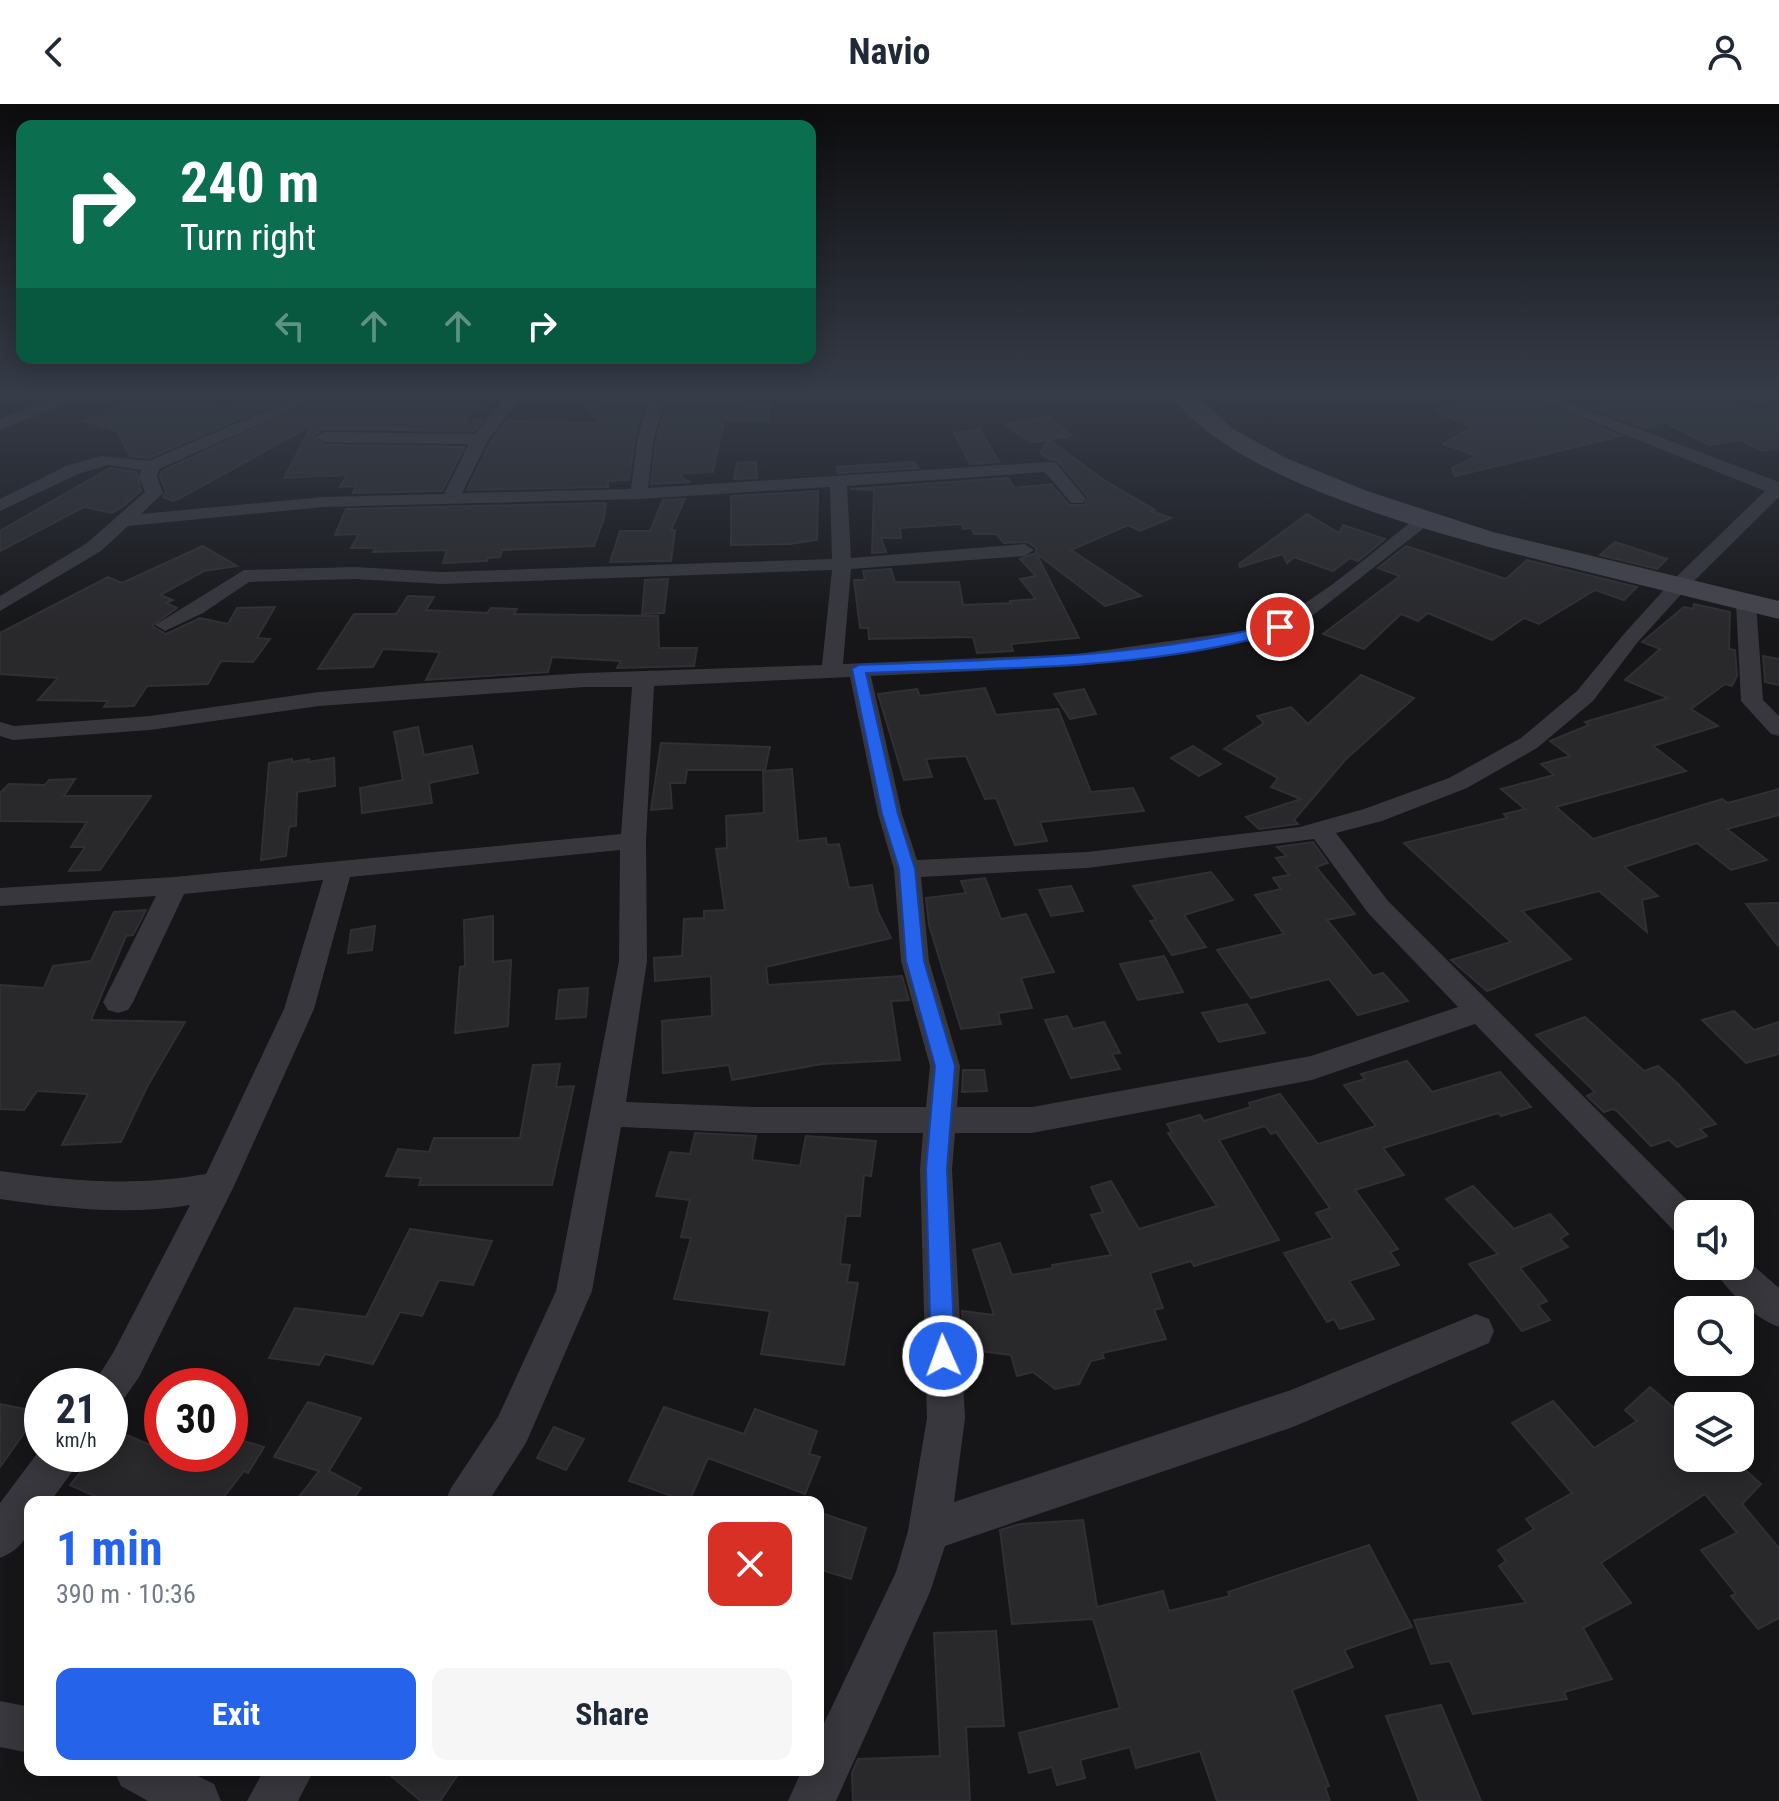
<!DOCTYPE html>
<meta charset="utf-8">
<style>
:root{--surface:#fff;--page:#f6f6f7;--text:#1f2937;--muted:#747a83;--accent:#2563eb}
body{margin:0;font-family:"Roboto Condensed",sans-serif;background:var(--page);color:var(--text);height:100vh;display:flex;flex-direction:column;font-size:30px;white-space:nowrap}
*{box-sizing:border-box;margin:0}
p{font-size:26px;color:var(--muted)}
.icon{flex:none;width:44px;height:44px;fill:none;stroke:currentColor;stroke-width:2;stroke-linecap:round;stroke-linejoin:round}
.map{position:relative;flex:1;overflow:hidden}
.details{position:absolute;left:24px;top:1392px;width:800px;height:280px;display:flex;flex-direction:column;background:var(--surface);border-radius:16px;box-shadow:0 4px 20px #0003}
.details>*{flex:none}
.banner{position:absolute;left:16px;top:16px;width:800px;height:244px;border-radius:16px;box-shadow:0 4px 20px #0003;background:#0b6e4f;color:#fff;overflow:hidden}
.fabs{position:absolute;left:1674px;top:1096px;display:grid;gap:16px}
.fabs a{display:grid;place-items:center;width:80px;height:80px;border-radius:16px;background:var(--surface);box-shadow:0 4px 20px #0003;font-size:40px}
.speed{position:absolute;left:24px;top:1264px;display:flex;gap:16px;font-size:40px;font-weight:700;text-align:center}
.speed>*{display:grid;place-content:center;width:104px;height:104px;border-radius:50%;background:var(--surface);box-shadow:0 4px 20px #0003;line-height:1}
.speed small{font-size:20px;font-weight:400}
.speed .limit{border:12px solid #d22;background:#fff;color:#111}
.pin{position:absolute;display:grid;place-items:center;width:68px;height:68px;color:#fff;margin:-34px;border:4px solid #fff;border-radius:50%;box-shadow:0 2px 8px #0007}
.me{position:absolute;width:88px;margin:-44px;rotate:358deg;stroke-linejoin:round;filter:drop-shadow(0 0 6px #0008)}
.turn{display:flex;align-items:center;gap:28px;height:168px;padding:0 32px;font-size:36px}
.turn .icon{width:104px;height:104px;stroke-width:2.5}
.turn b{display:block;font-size:56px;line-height:68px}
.lanes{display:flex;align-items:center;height:76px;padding:0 32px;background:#0003;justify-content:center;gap:40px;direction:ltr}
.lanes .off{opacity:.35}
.round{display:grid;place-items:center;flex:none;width:84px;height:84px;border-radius:16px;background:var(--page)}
.headline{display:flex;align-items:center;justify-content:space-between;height:136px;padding:0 32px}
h1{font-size:48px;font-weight:700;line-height:60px;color:var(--accent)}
.primary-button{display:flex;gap:16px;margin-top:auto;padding:16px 32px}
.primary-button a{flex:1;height:92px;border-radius:16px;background:var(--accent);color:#fff;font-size:32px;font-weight:700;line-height:92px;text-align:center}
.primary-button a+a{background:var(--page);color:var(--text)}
header{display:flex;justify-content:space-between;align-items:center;height:104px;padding:0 32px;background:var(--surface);font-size:36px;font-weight:700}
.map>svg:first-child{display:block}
.building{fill:#29292c;stroke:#303034;stroke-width:2}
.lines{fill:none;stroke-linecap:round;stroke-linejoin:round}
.minor{fill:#37373d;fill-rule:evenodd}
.secondary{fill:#45454d;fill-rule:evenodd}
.route{fill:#2563eb;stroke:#184099;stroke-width:2}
</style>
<header><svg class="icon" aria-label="back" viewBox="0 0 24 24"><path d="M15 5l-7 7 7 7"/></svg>Navio<svg class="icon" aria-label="person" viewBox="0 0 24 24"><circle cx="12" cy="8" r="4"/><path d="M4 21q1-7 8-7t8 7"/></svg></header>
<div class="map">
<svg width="1779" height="1697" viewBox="0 0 1779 1697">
<rect width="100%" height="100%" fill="#161618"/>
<g class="building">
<path d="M153,290H180L228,305L263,290L288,294L149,354L130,352L117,327L84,317Z"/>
<path d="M330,290H483L469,298L479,300L474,303L480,304L461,316H483L474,327L324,325L313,332L324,341L464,343L442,387L353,389L356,382L340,383L347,371L284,374L312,321L182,393L173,397L163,393L166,388L160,373L162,367Z"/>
<path d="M574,290H596L590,296L601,304L642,306L634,338L629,376L608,377V383L467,386L491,338L507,317L600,319Z"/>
<path d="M1514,290H1519L1621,332L1455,372L1452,364L1477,352L1443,340L1472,323L1436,307L1486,292L1494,296Z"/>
<path d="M1663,290H1714L1750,307L1779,303V344L1763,347L1740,336L1709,341L1665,318L1645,324L1589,303Z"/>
<path d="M769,299L770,318L724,316L713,368L681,369L683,375L691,378L651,380L656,339L665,306L697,307L695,304Z"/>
<path d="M1049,313L1072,332L1030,339L1006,320Z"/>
<path d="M980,325L999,358L970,360L954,329Z"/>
<path d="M1049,336L1104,376L1155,406L1151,407L1171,414L1140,427L1128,421L1071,446L1141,492L1105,502L1036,449V444L1027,438L1004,439L996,430H974L972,424L963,425L962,420L900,424L901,434H881L886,448L872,449L874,386L850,385L1008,374L1014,384L1051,380L1069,401H1085L1088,393L1058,357L1048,355L1040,348Z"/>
<path d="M756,358L757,374L734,375L737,359Z"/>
<path d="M914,358L918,364L838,369L837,363Z"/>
<path d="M110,364L137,368L141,387L125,401L112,409L84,403L0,447V427Z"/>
<path d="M818,387L817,436L789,440L731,441V392Z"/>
<path d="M685,395L671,426H675L671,457L610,458L620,427H650L663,396Z"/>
<path d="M606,399L604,414L594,442L502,446L500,453L488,454L487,457L443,459L447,446L373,448L376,444H351L359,430L335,431L346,405Z"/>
<path d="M1307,410L1339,429L1343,421L1385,435L1358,457L1350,454L1333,467L1294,453L1287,459L1283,450L1240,463L1239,460Z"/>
<path d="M1615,438L1667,455L1657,465L1600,451Z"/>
<path d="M203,442L237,462L204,467L160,491L173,496L166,499L177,504L152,522L166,530L200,514L228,520L237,504L275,503L257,534L270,535L253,558L221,557L208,580L147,582L134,602L104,603L108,597L38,596L58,574L0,570V529L108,473L122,479Z"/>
<path d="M1406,442L1506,475L1527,456L1637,483L1624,496L1595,486L1539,520L1524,514L1492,536L1428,509L1418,517L1401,510L1364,545L1323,530L1400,472L1378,464Z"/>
<path d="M1036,449L1079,534L1011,540L1013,547L977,549L973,533L869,535L868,524H860L854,476H865L863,467L891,465L895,478H959L963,501L1011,499L1010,497L1036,495L1020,475L1036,472L1020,455Z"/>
<path d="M668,475L664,509L642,510L645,476Z"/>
<path d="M408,492L434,493L426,506L487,509L491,504L517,505L514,510L658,512L659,544H697L694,562L617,564L621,557L552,553L548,568L426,576L440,548L383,545L373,563L318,565L354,510H396Z"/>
<path d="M1694,500L1730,508L1729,545L1735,546L1737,572L1732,582L1725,580L1691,605L1718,622L1653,642L1686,667L1556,703L1593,735L1722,695L1728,699L1779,685V711L1727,725L1767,756L1731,766L1697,739L1624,763L1658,792L1642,796L1647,828L1599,787L1522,807L1571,855L1487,887L1451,856L1511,838L1404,739L1507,714L1504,710L1525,705L1501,685L1554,671L1541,660L1570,652L1550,637L1589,621L1585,618L1668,594L1625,576L1660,545L1642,538L1684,503L1693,505Z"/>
<path d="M1763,552L1779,555V581L1765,578Z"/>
<path d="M1361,571L1414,594L1346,655L1294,716L1298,720L1259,725L1246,713L1301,695L1271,683L1278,674L1224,645L1264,619L1257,612L1291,603L1308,620Z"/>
<path d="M985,584L996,611L1058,605L1091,688L1133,684L1144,707L1040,718L1047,737L1015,741L996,694L985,695L966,652L926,655L932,673L904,676L878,590L917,585L920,592Z"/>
<path d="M1084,585L1096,610L1070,615L1054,590Z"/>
<path d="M418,623L424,651L472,642L478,669L429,679L432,699L362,709L360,684L403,676L394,628Z"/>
<path d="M661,639L770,643L765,666H687L685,679H670L672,704L651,706Z"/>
<path d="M1193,642L1221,660L1199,672L1171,654Z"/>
<path d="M334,654L335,682L297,688L296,722L289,723L286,752L261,756L269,659L292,655V658L309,655L308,658Z"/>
<path d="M792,665L798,737L826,734L827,741L839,740L849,784L872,781L878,808L891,834L766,863L768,881L902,872L909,896L891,897L900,956L822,960L732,976L729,961L663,969L662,917L712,912L711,872L655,877L654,854L682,852L684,815L704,814V807L725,806L716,745L727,744L726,712L764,709L763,667Z"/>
<path d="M75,675L64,692H151L100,766L69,767L85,743H71L87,718L0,717V689L9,680L45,681L49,676Z"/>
<path d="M1313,738L1328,759L1316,763L1355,810L1327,816L1373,872L1383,869L1408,897L1358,911L1329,875L1251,894L1217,846L1284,830L1255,791L1281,785L1273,774L1289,771L1276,754L1287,752L1277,743Z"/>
<path d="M1211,768L1233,796L1184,811L1206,843L1172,851L1150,817L1156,816L1133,782Z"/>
<path d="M985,774L1001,815L1026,810L1054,868L1021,874L1032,904L998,909L1001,920L961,925L929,821L926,794L966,789L961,777Z"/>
<path d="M1071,782L1083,807L1051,812L1039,786Z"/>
<path d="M1779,799V843L1746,800Z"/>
<path d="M146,806L133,831L126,832L91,916L185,918L147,983L121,1038L62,1041L88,990L37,987L24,1006L0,1005V881L44,884L53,862L91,857L114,808Z"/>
<path d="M493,812V858L511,856L508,922L455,929L460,863L465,862L464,816Z"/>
<path d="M375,822L372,846L348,849L351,826Z"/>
<path d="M1164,852L1183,888L1138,896L1120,860Z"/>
<path d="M588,884L586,913L556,915L559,886Z"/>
<path d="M1247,900L1265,929L1219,938L1202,909Z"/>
<path d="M1734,907L1754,926L1779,918V950L1746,959L1702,916Z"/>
<path d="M1067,912L1073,925L1104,918L1120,949L1112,950L1120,965L1071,974L1045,916Z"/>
<path d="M1585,913L1644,967L1658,962L1677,979L1716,1020L1700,1025L1707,1032L1677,1043L1669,1036L1651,1042L1617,1007L1613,1005L1604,1008L1587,992L1595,988L1536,931Z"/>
<path d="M1407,957L1432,988L1500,968L1531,1003L1501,1012L1498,1009L1383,1044L1404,1071L1355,1086L1398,1145L1390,1148L1399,1161L1349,1177L1374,1215L1340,1225L1334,1215L1327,1218L1284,1149L1333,1134L1316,1109L1330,1104L1276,1028L1271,1030L1265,1022L1219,1036L1279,1136L1194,1162L1191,1157L1150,1169L1163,1204L1154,1206L1166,1235L1102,1249L1104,1254L1091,1257L1079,1280L1055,1285L1033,1268L1017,1272L1011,1251L964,1245L962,1207L994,1211L973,1146L1000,1139L1012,1171L1053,1164L1052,1161L1111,1151L1091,1111L1103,1108L1091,1083L1111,1077L1139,1125L1217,1102L1168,1029L1172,1028L1167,1020L1200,1011L1204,1017L1251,1003L1249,999L1280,990L1318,1040L1376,1022L1344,981L1365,975L1361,970Z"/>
<path d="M560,960L556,983L574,982L552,1081H419L421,1074L386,1072L398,1045L429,1048L434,1034H520L533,961Z"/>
<path d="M963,966H984L987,987L962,988Z"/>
<path d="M695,1029L756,1032L752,1056L800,1062L806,1032L876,1037L871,1072L864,1071L860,1112H846L840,1160L850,1161L847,1178L858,1179L844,1261L761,1250L770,1207L674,1195L691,1134L681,1133L690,1096L656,1092L670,1048L690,1050Z"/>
<path d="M1473,1082L1514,1125L1550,1110L1568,1130L1560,1135L1568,1143L1520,1164L1547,1197L1538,1201L1550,1216L1522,1227L1469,1160L1498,1150L1446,1095Z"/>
<path d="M410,1125L492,1137L473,1181L439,1176L422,1212L400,1208L373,1260L325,1250L319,1261L269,1254L295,1204L366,1213Z"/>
<path d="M1650,1283L1688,1316V1354H1732L1761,1380L1742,1400L1779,1444V1514L1758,1525L1731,1492L1736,1490L1701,1446L1737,1429L1705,1390L1601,1459L1631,1499L1583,1524L1612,1575L1564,1588L1567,1595L1473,1610L1450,1557L1431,1560L1414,1516L1526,1499L1499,1462L1506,1457L1498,1446L1534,1425L1526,1415L1572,1389L1512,1319L1553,1297L1594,1344L1637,1317L1625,1306Z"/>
<path d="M308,1298L361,1314L329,1367L361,1384L351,1398H295L319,1367L274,1353Z"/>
<path d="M0,1300L39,1308L0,1363Z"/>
<path d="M664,1303L744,1330L755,1305L817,1327L809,1350L820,1353L805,1390L708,1354L689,1398L629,1377Z"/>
<path d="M554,1323L584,1335L566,1366L537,1354Z"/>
<path d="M110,1324L162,1346V1350H230V1333L264,1343L248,1369L244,1367L220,1398H108L70,1381L95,1350H110Z"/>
<path d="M818,1408L866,1424L851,1475L818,1465Z"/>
<path d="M1083,1416L1097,1503L1163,1487L1169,1507L1230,1492L1228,1488L1369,1441L1412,1523L1344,1546L1353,1563L1292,1586L1329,1682L1325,1683L1330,1697H1217L1200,1647L1136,1664L1130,1643L1080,1656L1085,1674L1057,1681L1052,1663L1029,1669L1019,1629L1120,1604L1093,1515L1012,1520L1000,1426L1020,1420Z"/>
<path d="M996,1527L1004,1622L966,1623L970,1697H853L852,1669L858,1655L940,1652L934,1529Z"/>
<path d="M1441,1601L1481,1697H1419L1386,1612Z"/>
<path d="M384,1666H461L440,1697H421Z"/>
</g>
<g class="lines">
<g class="minor">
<path d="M66,290H89L0,326V315Z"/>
<path d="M305,290H327L159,365L157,373L163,389L141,410L324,393L444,390L469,340L324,338L316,333L324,328L475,330L503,296L502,290H518L519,296L488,336L462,389L631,385L637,338L647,301H601L593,296L596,293L789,290L781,295L720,301H663L653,338L648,384L1050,358L1056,359L1083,391L1086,395L1083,399H1071L1045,368L847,382L851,454L1025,440L1034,446L1025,452L851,465L843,560L1078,550L1248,526C1309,508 1367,451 1419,412H1431L1434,416L1312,512L1287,527L1257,536L1078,562L871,572L902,710L917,756L1087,748L1300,723L1364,705L1449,674L1521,634L1577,587L1623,531L1671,478L1765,387L1524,290H1546L1779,378V393L1685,486L1637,539L1593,597L1537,644L1467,684L1382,717L1336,729L1388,797L1700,1109L1688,1110V1134L1676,1129L1475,920L1312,976L1032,1029H955L952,1065L965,1314L954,1398L1291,1286L1476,1210L1489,1215L1494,1227L1489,1239L1293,1323L945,1442L930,1488L836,1697H788L802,1666H818V1632L896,1468L908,1427L927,1314L920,1065L923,1029H755L621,1023L592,1187L526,1339L488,1398H445L451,1384L498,1313L556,1187L619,857L620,746L350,773L314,905L234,1082L139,1273L123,1296L110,1301V1282H92L113,1249L190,1101C126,1112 64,1104 0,1095V1067C75,1077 131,1083 206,1070L284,905L323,776L184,790L133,898L128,906L118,909L108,906L103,898L156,792L0,802V784L174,773L621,730L632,583H585L319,602L150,626L13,636L0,632V618L14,622L150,612L319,588L426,579L585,569L822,561L832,466L442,480L355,475L249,478L203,509L165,527L155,521L244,466L355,463L442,468L832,455L830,383L639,395L324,403L128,422L101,447L0,507V492L87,439L145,388L139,373L141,366L108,361L78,370L0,407V395L66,362L101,352L149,357ZM850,573L878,710L894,765L901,857L930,962L926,1003H755L626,998L647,857L646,737L654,582ZM1314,735L1368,809L1458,903L1311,952L1032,1003H957L960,962L929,857L921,773L1087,764Z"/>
<path d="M1746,493L1756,499L1763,596L1779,612V632L1771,630L1741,597L1736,499Z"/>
<path d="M1740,1150L1779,1184V1223C1755,1215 1724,1185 1713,1162H1740Z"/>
<path d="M42,1343V1350H81L75,1364L50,1398H30C30,1426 29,1442 0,1454V1399Z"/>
<path d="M0,1597L30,1603V1649L0,1643Z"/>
<path d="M114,1666H186L214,1680L221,1697H148L121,1682Z"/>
<path d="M264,1666H314L298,1697H247Z"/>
</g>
<path class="secondary" d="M1170,290H1195L1233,325L1286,354L1367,387L1493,428L1779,497V515C1718,500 1657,485 1596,470C1483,442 1238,386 1170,290Z"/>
</g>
<linearGradient id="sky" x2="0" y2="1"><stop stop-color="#0c0c0d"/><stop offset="0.55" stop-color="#363c48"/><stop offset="1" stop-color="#363c48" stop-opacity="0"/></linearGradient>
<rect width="1779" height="528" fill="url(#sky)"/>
<path class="route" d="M1280,519L1285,520V526C1157,566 1000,564 866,569L898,710L915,765L924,857L955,962L947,1065L955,1252L952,1260L943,1263L935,1260L931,1252L926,1065L935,962L906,857L899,765L882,710L852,565L859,561C1000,555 1143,555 1280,519Z"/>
</svg>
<div class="fabs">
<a><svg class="icon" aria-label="sound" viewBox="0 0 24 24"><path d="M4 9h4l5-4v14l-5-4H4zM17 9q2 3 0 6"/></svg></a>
<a><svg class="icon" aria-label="search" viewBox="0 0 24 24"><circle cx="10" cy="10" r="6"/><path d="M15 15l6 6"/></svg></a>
<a><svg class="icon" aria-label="layers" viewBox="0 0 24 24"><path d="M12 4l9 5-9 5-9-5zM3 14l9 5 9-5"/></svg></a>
</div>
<div class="speed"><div>21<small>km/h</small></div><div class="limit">30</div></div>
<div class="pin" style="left:1280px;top:523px;background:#d93025"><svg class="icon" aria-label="arrive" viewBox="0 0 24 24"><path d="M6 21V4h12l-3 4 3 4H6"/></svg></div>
<svg class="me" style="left:943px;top:1252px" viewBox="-20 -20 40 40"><circle r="17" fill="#2563eb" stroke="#fff" stroke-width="3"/><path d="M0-11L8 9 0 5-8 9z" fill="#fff"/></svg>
<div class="banner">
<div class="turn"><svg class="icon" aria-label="right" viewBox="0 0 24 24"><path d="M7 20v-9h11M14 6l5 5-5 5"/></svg><div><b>240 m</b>Turn right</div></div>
<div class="lanes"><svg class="icon off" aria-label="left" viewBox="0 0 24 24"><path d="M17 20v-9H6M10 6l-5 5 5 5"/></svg><svg class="icon off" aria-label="ahead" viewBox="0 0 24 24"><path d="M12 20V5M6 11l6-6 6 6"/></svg><svg class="icon off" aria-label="ahead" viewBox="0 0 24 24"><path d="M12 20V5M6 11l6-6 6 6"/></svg><svg class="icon" aria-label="right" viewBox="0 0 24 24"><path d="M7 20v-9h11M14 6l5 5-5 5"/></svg></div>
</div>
<section class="details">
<div class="headline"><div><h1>1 min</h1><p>390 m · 10:36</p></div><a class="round" style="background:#d93025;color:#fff"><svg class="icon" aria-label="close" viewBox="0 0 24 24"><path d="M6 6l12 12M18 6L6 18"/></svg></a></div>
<div class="primary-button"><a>Exit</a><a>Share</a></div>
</section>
</div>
